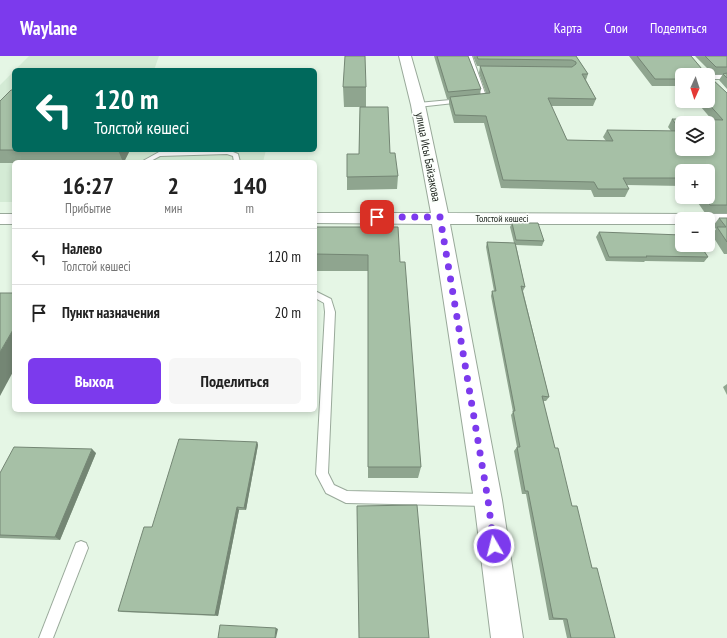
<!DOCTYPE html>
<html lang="ru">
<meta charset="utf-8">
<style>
:root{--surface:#fff;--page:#f6f6f6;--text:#222;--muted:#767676;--line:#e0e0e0;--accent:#7c3aed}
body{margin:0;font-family:"PT Sans Narrow",sans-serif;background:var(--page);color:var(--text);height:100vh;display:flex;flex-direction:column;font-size:15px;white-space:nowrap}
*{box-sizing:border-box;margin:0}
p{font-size:13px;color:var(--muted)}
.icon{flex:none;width:22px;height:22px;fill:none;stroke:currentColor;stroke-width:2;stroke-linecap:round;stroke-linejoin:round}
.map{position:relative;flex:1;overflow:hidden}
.panel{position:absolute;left:12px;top:104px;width:305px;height:252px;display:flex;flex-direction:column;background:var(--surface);border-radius:6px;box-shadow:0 2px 6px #0003}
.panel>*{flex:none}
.top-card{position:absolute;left:12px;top:12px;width:305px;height:84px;border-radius:6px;box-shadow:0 2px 6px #0003;background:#00695c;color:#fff;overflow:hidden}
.needle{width:26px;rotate:183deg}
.fabs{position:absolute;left:675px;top:12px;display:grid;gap:8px}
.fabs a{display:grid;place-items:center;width:40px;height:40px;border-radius:6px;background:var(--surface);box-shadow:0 2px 6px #0003;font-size:20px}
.pin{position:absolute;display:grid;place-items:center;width:34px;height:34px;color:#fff;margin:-17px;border-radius:8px;box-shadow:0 2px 6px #0006}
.me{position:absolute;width:44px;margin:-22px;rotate:352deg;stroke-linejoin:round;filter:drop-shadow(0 0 3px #0008)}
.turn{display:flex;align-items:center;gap:14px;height:84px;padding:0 16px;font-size:18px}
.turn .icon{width:52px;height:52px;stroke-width:2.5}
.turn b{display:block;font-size:28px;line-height:34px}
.eta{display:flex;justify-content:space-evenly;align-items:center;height:68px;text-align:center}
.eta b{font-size:24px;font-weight:600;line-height:28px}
.action{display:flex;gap:8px;margin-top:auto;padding:8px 16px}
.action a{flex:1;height:46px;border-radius:6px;background:var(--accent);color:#fff;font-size:16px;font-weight:600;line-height:46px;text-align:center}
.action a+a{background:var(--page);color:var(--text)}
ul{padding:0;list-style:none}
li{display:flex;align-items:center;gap:12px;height:56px;padding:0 16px;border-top:1px solid var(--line)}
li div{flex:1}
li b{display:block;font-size:15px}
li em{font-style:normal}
header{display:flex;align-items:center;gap:24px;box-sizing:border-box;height:56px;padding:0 20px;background:var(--accent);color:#fff}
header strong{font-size:19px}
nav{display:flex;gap:22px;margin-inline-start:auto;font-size:14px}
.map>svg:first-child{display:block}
.built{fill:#d4ebd5}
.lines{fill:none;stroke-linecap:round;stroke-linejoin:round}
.lane-casing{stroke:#99a99a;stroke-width:2}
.secondary-casing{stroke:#99a99a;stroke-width:2}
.lane{fill:#fff;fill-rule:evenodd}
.secondary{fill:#fff;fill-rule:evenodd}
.wall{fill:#8fa58f}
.shaded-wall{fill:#748674}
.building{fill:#a6c0a6;stroke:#748674;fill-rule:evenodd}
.route{stroke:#7c3aed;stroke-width:7;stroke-dasharray:0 12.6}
.labels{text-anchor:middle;stroke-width:3.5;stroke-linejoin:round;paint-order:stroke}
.far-street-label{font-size:10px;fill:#1e241e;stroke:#fbfffb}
.street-label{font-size:12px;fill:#1e241e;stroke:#fbfffb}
</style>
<header>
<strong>Waylane</strong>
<nav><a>Карта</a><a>Слои</a><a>Поделиться</a></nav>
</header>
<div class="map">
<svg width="727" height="582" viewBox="0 0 727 582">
<rect width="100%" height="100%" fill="#e5f6e5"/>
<g class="built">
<path d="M29,0H159L154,14H15Z"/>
<path d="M14,15V94H266L263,106H14V146H0V29Z"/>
</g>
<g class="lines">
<defs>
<g id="lane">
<path d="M466,0H472L487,43L477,45L474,43L482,41Z"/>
<rect x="708" y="19" width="19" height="4"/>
<path d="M461,43L463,44V46L418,51L415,49L418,47Z"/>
<path d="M228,94L238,98L240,106H234L233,100L227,98L160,100L149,106H141L159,96Z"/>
<path d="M315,235L331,243L335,256L328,417L334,429L347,435L486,438L490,440L492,444L490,448L486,450L346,447L326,437L316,418L325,256L324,247L315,242Z"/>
<path d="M81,485L86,487L88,492L53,582H39L76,487Z"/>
</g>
<g id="secondary">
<path d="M399,0H411L425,49L448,157L690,158L696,159L699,163H682V168H450L502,444L523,582H491L474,444L432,168L315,167V157H431L411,49Z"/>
<rect x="0" y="158" width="14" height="10"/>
<path d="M708,158H727V168H708V163H699L702,159Z"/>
</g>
</defs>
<use href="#lane" class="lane-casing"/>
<use href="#secondary" class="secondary-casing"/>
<use href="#lane" class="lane"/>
<use href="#secondary" class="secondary"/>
</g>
<g class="wall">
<path d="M434,0H468L481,33L480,38L486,37L479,17L480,10L570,11L477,10L473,0H576L588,18L586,24L596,43L593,50H551L567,84L606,85L603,81L607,74L671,75L668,71L672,63L712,64L696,45H708L682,19V30H652L629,0H691L702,13H708L695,0H727V33L719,24L723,18H712L711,16V22L727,37V157H705L694,141H708V115H682V130L627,129L629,133L625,141H594L591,134L501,132L484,67H454L449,48V43H447Z"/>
<path d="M343,31H366V51L390,97L398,120L397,133L347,134V121L359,98L360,51H344Z"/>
<path d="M0,45L14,94H130L124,106H14V107H0Z"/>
<path d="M719,162H727V198H724L712,179L716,173L713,170Z"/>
<path d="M512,167L544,185L542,190L516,189L525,231L523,235L549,341L546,345H543L555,392L572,450L615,582H567L563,564H549L526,438H522L514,395L517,391L511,359L513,356L491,240L492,235H494L486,191L487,186L514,187L510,171Z"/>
<path d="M315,171L400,206L421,411L418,422H368V215H315Z"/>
<path d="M599,176L708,201L704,206L645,205L644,206L606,205L596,181Z"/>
<path d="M727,328V339L723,331Z"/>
<path d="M257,386L258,389L246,454H239L218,560L122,556L118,555L152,471Z"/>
<path d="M96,397L60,484L0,482V417Z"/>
</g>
<g class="shaded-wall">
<path d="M118,94H130L124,106H123Z"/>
<path d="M14,272V314L0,340V296Z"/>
<path d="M257,386L258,389L246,454L244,452Z"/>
<path d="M92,393L96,397L60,484L55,481Z"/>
<path d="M237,451L239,454L218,560L215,559Z"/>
<path d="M276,572L278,573L276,582H275Z"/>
</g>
<g class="building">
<path d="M345,0H365L366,31H343Z"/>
<path d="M437,0H468L481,33L448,36Z"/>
<path d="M477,0H576L588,18H582L596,43L548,42L567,84L613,85L607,74L681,75L672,63L723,64L706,45H708V19H682V23H655L637,0H691L702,13L710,14L711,22L727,37V149H710L704,141H708V115H682V122H623L629,133H598L594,126L503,124L486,60L455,59L450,41L490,37L480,10L572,11L576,8V6L572,4L478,3ZM682,67H708V93H682Z"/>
<path d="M705,0H727V11H716Z"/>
<path d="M727,17V22L723,18Z"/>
<path d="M11,34H14V94H89H0V45Z"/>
<path d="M360,51H388L390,97H395L398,120L347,121V98H359Z"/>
<path d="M719,162H727V186L717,171H726Z"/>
<path d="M512,167H538L544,185L516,184Z"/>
<path d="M315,171H398L400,206H405L421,411H368V199L315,198Z"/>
<path d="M599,176L682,179V189H700L708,201L646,200L647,201H609Z"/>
<path d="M487,186L515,187L525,231L521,230L549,341L542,340L555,392H558L572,450H577L592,512H597L615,582H571L567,563L553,562L528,435H525L517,391H520L513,355H515L492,235H496Z"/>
<path d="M0,237H14V272L0,296Z"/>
<path d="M179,383L257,386L244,452L237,451L215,559L118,555L144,471H152Z"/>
<path d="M14,391L92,393L55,481L0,479V417Z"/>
<path d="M417,449L429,582H359L357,450Z"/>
<path d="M220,569L276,572L275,582H218Z"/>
</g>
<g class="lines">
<path class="route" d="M377,161H440L488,444L494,490"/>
</g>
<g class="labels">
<g class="far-street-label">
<text x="502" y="166">Толстой көшесі</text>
</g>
<g class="street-label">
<text transform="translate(428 101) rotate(79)" y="4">улица Исы Байзакова</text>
</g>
</g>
</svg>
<div class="fabs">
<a><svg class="needle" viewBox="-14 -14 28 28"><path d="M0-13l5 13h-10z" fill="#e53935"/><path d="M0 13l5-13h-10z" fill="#767676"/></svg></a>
<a><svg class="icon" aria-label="layers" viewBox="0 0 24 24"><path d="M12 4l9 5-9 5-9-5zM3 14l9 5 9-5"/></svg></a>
<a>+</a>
<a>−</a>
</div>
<div class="pin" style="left:377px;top:161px;background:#d93025"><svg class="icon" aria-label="arrive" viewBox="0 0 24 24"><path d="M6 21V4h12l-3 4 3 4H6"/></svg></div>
<svg class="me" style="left:494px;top:490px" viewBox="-20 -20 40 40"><circle r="17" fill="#7c3aed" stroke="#fff" stroke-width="3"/><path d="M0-11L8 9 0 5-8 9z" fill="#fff"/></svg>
<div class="top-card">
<div class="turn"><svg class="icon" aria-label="left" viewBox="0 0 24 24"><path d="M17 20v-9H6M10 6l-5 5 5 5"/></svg><div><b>120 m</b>Толстой көшесі</div></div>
</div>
<section class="panel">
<div class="eta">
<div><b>16:27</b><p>Прибытие</p></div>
<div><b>2</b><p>мин</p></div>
<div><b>140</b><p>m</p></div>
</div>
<ul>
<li><svg class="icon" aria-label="left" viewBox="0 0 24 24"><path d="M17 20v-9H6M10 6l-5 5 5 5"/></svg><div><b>Налево</b><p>Толстой көшесі</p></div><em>120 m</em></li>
<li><svg class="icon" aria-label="arrive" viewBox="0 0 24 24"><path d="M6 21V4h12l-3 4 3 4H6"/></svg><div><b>Пункт назначения</b></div><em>20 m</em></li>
</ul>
<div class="action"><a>Выход</a><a>Поделиться</a></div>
</section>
</div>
